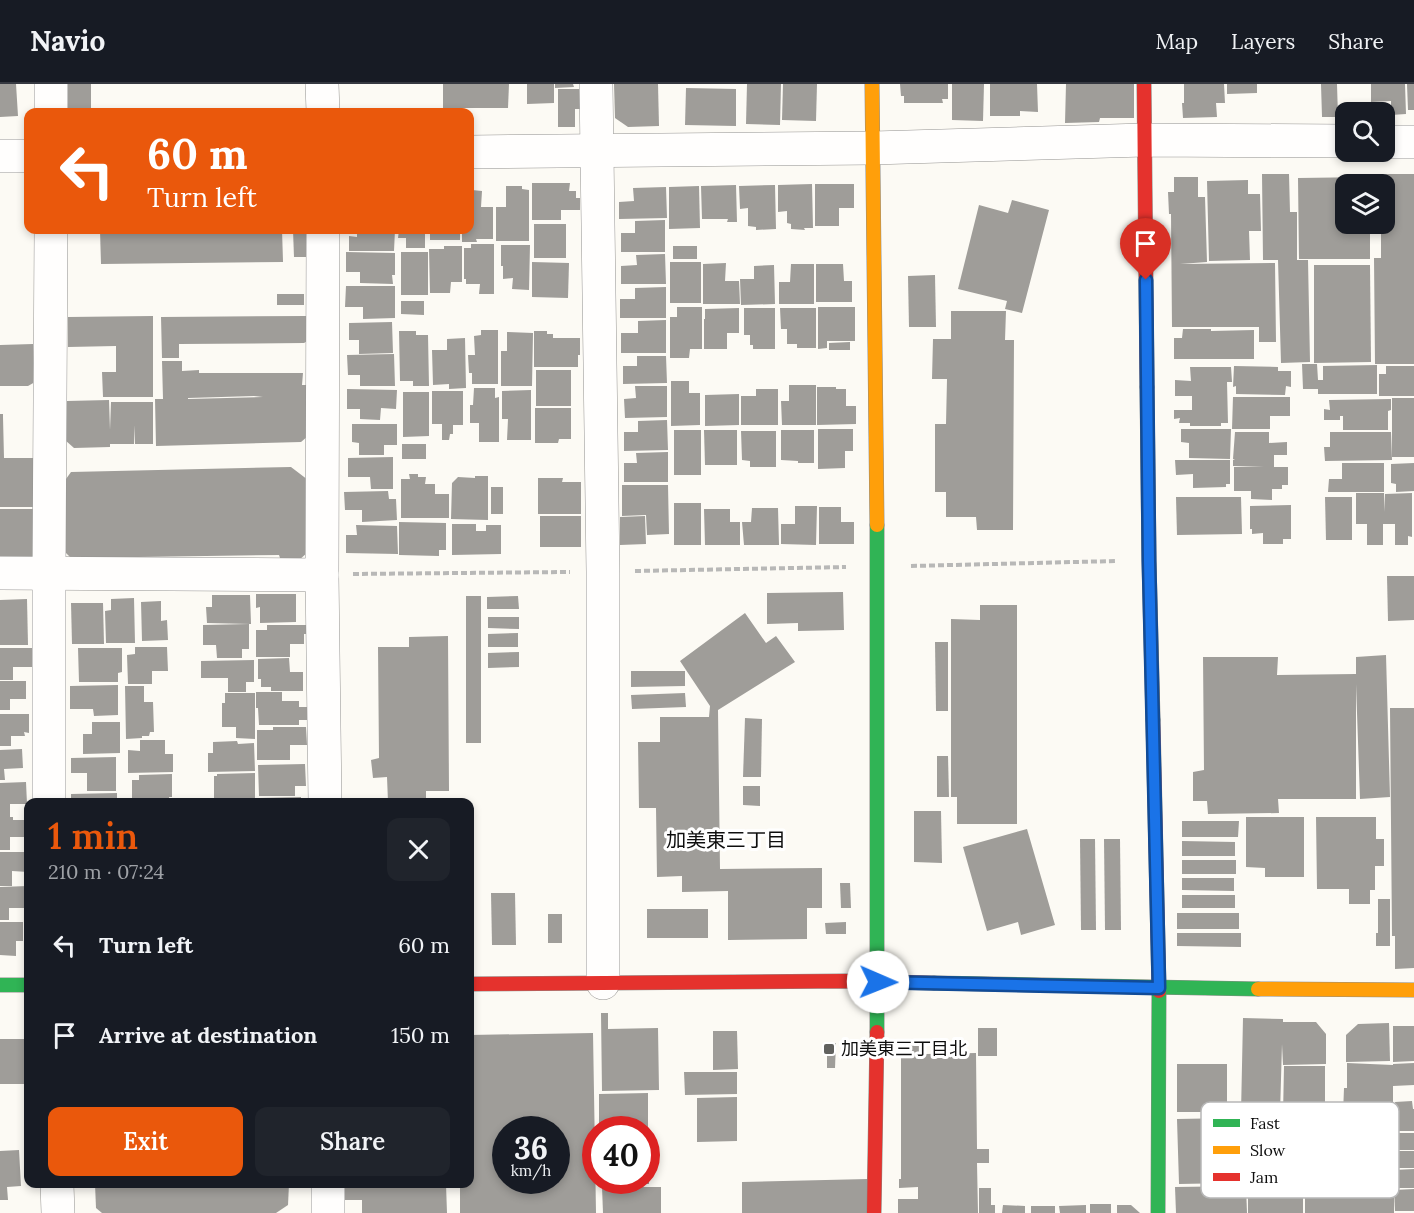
<!DOCTYPE html>
<meta charset="utf-8">
<style>
:root{--surface:#171b24;--page:#20242c;--text:#f1f3f6;--muted:#9ea1a6;--line:#363941;--accent:#ea580c}
body{margin:0;font-family:Lora,"Noto Sans JP",serif;background:var(--page);color:var(--text);height:100vh;display:flex;flex-direction:column;font-size:22px;white-space:nowrap}
*{box-sizing:border-box;margin:0}
p{font-size:20px;color:var(--muted)}
.icon{flex:none;width:33px;height:33px;fill:none;stroke:currentColor;stroke-width:2;stroke-linecap:round;stroke-linejoin:round}
.map{position:relative;flex:1;overflow:hidden}
.details{position:absolute;left:24px;top:714px;width:450px;height:390px;display:flex;flex-direction:column;background:var(--surface);border-radius:12px;box-shadow:0 3px 9px #0003}
.details>*{flex:none}
.banner{position:absolute;left:24px;top:24px;width:450px;height:126px;border-radius:12px;box-shadow:0 3px 9px #0003;background:#ea580c;color:#fff;overflow:hidden}
.controls{position:absolute;left:1335px;top:18px;display:grid;gap:12px}
.controls a{display:grid;place-items:center;width:60px;height:60px;border-radius:12px;background:var(--surface);box-shadow:0 3px 9px #0003;font-size:30px}
.speed{position:absolute;left:492px;top:1032px;display:flex;gap:12px;font-size:30px;font-weight:700;text-align:center}
.speed>*{display:grid;place-content:center;width:78px;height:78px;border-radius:50%;background:var(--surface);box-shadow:0 3px 9px #0003;line-height:1}
.speed small{font-size:15px;font-weight:400}
.speed .limit{border:9px solid #d22;background:#fff;color:#111}
.pin{position:absolute;display:grid;place-items:center;width:51px;height:51px;color:#fff;margin:-62px -26px;border-radius:50% 50% 50% 0;rotate:-45deg;box-shadow:0 0 6px #0007}
.pin .icon{rotate:45deg}
.me{position:absolute;width:66px;margin:-33px;rotate:91deg;stroke-linejoin:round;filter:drop-shadow(0 0 4px #0008)}
.turn{display:flex;align-items:center;gap:21px;height:126px;padding:0 24px;font-size:27px}
.turn .icon{width:78px;height:78px;stroke-width:2.5}
.turn b{display:block;font-size:42px;line-height:51px}
.round{display:grid;place-items:center;flex:none;width:63px;height:63px;border-radius:12px;background:var(--page)}
.headline{display:flex;align-items:center;justify-content:space-between;height:102px;padding:0 24px}
h1{font-size:36px;font-weight:600;line-height:45px;color:var(--accent)}
.cta{display:flex;gap:12px;margin-top:auto;padding:12px 24px}
.cta a{flex:1;height:69px;border-radius:12px;background:var(--accent);color:#fff;font-size:24px;font-weight:600;line-height:69px;text-align:center}
.cta a+a{background:var(--page);color:var(--text)}
ul{padding:0;list-style:none}
li{display:flex;align-items:center;gap:18px;height:90px;padding:0 24px}
li div{flex:1}
li b{display:block;font-size:22px}
li em{font-style:normal}
header{display:flex;align-items:center;gap:36px;box-sizing:border-box;height:84px;padding:0 30px;background:var(--surface);border-bottom:2px solid var(--line)}
header strong{font-size:28px}
nav{display:flex;gap:33px;margin-inline-start:auto;font-size:21px}
.map>svg:first-child{display:block}
.building{fill:#9f9d99;fill-rule:evenodd}
.lines{fill:none;stroke-linecap:round;stroke-linejoin:round}
.street-casing{stroke:#959492;stroke-width:34}
.fast-casing{stroke:#8c8b88;stroke-width:15}
.slow-casing{stroke:#8c8b88;stroke-width:15}
.jam-casing{stroke:#8c8b88;stroke-width:15}
.path{stroke:#b8b8b7;stroke-width:4;stroke-dasharray:6 3;stroke-linecap:butt}
.street{stroke:#fffefd;stroke-width:33}
.fast{stroke:#30b455;stroke-width:14}
.slow{stroke:#ff9f0a;stroke-width:14}
.jam{stroke:#e5322d;stroke-width:14}
.route-casing{stroke:#114b97;stroke-width:15}
.route{stroke:#1a73e8;stroke-width:10}
.poi-dot{fill:#61615e;stroke:#fff;stroke-width:2}
.labels{text-anchor:middle;stroke-width:6;stroke-linejoin:round;paint-order:stroke}
.poi-label{font-size:18px;fill:#0e0e0e;stroke:#fff;text-anchor:start}
.neighbourhood-label{font-size:20px;fill:#0e0e0e;stroke:#fff}
.key{fill:#fff;stroke:#b7b7b7;stroke-width:1.5}
.key-label{font-size:16px;fill:#0e0e0e}
</style>
<header>
<strong>Navio</strong>
<nav><a>Map</a><a>Layers</a><a>Share</a></nav>
</header>
<div class="map">
<svg width="1414" height="1129" viewBox="0 0 1414 1129">
<rect width="100%" height="100%" fill="#fcfaf4"/>
<g class="building">
<path d="M0,0H16L18,32L0,33Z"/>
<rect x="64" y="0" width="27" height="28"/>
<path d="M443,0H509L508,24H443Z"/>
<path d="M527,0H554V19L527,20Z"/>
<path d="M555,0H573L574,3L555,4Z"/>
<path d="M614,0H658L659,42L628,43L615,34Z"/>
<path d="M747,0H781L780,41L746,40Z"/>
<path d="M783,0H817L816,37L782,36Z"/>
<path d="M900,0H948V15H942L943,19H904V12H901Z"/>
<path d="M952,0H984L983,37L952,36Z"/>
<path d="M990,0H1037L1038,28L1020,27V32H990Z"/>
<path d="M1066,0H1134V34H1100L1099,38L1065,39Z"/>
<path d="M1184,0H1224L1225,19H1216L1217,33L1183,34L1182,19H1184Z"/>
<path d="M1227,0H1257V9L1227,10Z"/>
<path d="M1321,0H1337L1338,33H1322Z"/>
<path d="M1371,0H1405L1406,30L1391,31V17L1371,18Z"/>
<path d="M1407,0H1414V26H1408Z"/>
<path d="M686,4L736,5V42L685,41Z"/>
<path d="M558,5H580V25H575V43H558Z"/>
<path d="M1262,90H1289L1290,128H1297V176H1308L1310,278L1281,279L1278,176H1263Z"/>
<path d="M1386,90H1414V280H1375L1374,174H1381V140H1384V100H1381V95Z"/>
<path d="M1174,93H1198V113H1205L1207,178L1180,180L1275,179L1276,258H1259V243H1172L1171,130H1169L1168,108H1174Z"/>
<path d="M1370,93V100H1346V140H1370V175H1299L1298,94Z"/>
<path d="M1248,96V110H1260L1261,147H1249L1250,176L1209,177L1207,97Z"/>
<path d="M532,99H570L569,107H576V114H580V126H561V136H532Z"/>
<path d="M812,100L813,144H804L805,146L791,145V140L787,139V127L778,128V101Z"/>
<path d="M815,100H854V124H839V142H815Z"/>
<path d="M736,101L737,138H727L728,135H702L701,102Z"/>
<path d="M775,101L776,145L756,146V143L748,142V124L740,125L739,102Z"/>
<path d="M470,102H472V106L482,107L481,123H493V155H476L477,158H462V146H470Z"/>
<path d="M506,102H522V105L529,106V157H496V123H506Z"/>
<path d="M699,102L700,144L669,145V103Z"/>
<path d="M666,103L667,134L619,135V118L634,117L633,104Z"/>
<path d="M1012,116L1049,126L1022,229L1005,225L1007,217L958,205L979,121L1008,129Z"/>
<path d="M665,136V168H621V149H635V137Z"/>
<rect x="534" y="140" width="32" height="34"/>
<rect x="81" y="146" width="17" height="2"/>
<path d="M100,146H282L283,178L101,180Z"/>
<path d="M293,146H306V173H294Z"/>
<path d="M357,146H395L394,167H349V152L357,153Z"/>
<path d="M399,146H425V164H406V154H398Z"/>
<rect x="430" y="146" width="30" height="10"/>
<path d="M471,160H494V210H479L480,200H466V195H464V164H471Z"/>
<path d="M501,161H530L529,206L512,205L513,194L503,195V182H501Z"/>
<path d="M444,162H462V198H451L450,209H430L429,165H444Z"/>
<rect x="673" y="162" width="24" height="13"/>
<path d="M346,168L395,169V191H392L393,200L360,199V188H346Z"/>
<rect x="401" y="168" width="27" height="43"/>
<path d="M665,170L666,200H621V182L637,181L636,171Z"/>
<path d="M532,178L569,179L568,214L532,213Z"/>
<rect x="670" y="178" width="31" height="41"/>
<path d="M726,179L725,197H739L740,220H703V180Z"/>
<path d="M791,180H814V220H779V198H790Z"/>
<path d="M816,180H843L844,197H852V218H816Z"/>
<path d="M774,181L775,220L741,221L740,195H754V182Z"/>
<path d="M1314,181H1370L1371,278L1314,279Z"/>
<path d="M935,191L936,243H909L908,192Z"/>
<path d="M346,202H395V234L363,235V223H345Z"/>
<path d="M666,203V234H620V215H635V204Z"/>
<rect x="277" y="210" width="27" height="11"/>
<path d="M401,217H424V231L401,230Z"/>
<path d="M677,223H702V265H690L689,274H670V233H677Z"/>
<path d="M818,223H855V257H827V264L818,265Z"/>
<path d="M739,224V249H727V265H704V235H705V225Z"/>
<path d="M744,224H775V265H753V261H750V251H744Z"/>
<path d="M780,224H816V264H797V260H787V245H781Z"/>
<path d="M951,227H1006L1005,256H1014L1013,446H977L976,433H946V408H935V340H946L947,295H932L933,255H951Z"/>
<path d="M153,232V313H103L102,288H116V262L68,263V233Z"/>
<path d="M308,232L309,256L304,259L179,260V274H162L161,233Z"/>
<path d="M666,236V269H621V249H638V237Z"/>
<path d="M392,238L393,269L359,270V256H349V239Z"/>
<path d="M1183,245H1211V247L1254,246V275H1174V254H1182Z"/>
<path d="M481,246H498V300H472V289H469L468,271H475L474,252L481,251Z"/>
<path d="M399,247H416V251H428L429,302H413V297H400Z"/>
<path d="M534,247H547V250H553V254H580V271H578V283H534Z"/>
<path d="M507,248L533,249L532,302H501V267H507Z"/>
<path d="M465,254L466,304L449,305V300L433,301L432,266H447V255Z"/>
<path d="M850,258V266H829V259Z"/>
<path d="M33,260L35,298L28,302H0V261Z"/>
<path d="M394,270L395,302H360V291H348L347,271Z"/>
<path d="M637,272H666L667,299L623,300V282H637Z"/>
<path d="M162,277H182V287L199,286V289H303L302,301H310L308,352L301,358L156,362L155,315H163ZM254,312L263,313L188,315V314Z"/>
<path d="M1302,280H1317L1318,296H1323V282L1377,281V310H1318V305H1303Z"/>
<path d="M1234,282L1278,283V287H1291V303L1286,302L1285,311L1236,310V302L1233,303Z"/>
<path d="M1386,282H1414V312H1379V290H1386Z"/>
<path d="M1190,283H1231L1232,298H1227L1228,339H1221V342H1190V339H1179L1180,334L1174,335V326H1192V312H1175V296L1191,297Z"/>
<rect x="536" y="286" width="35" height="36"/>
<path d="M671,297H689V309H700V341L671,342Z"/>
<path d="M789,301H816V341H782L781,317H789Z"/>
<path d="M635,302H667V333L625,334L624,315L636,314Z"/>
<path d="M817,303H836V305H846V322H856V340L817,341Z"/>
<path d="M474,304H495V314L499,313V358H479V339H470V321H473Z"/>
<path d="M347,305L397,306L396,325L381,324L380,336L360,335V325H347Z"/>
<path d="M756,305H778V341H741V312H756Z"/>
<path d="M531,306V356H507L508,335H502V307Z"/>
<path d="M432,307H463V341H453V350H450L449,356H442V340H432Z"/>
<path d="M403,308H429V352L403,353Z"/>
<path d="M739,310V341L705,342V311Z"/>
<path d="M1233,313H1290V332H1270V345H1232Z"/>
<rect x="1392" y="314" width="22" height="59"/>
<path d="M1391,315V326L1388,327V346H1343V332H1340V336H1324V325L1330,326L1329,316Z"/>
<path d="M109,316L110,346L111,318H153V360H135V341L134,360H110V363L74,364L65,356L67,317Z"/>
<path d="M535,324H571V355H559L558,359H535Z"/>
<path d="M0,330H3V333L4,374H33V423H0Z"/>
<path d="M667,336L668,366L624,367V348H638V337Z"/>
<path d="M352,340H397V361H384V371H359V359L352,358Z"/>
<path d="M818,345H853V367H845V384L818,385Z"/>
<path d="M1181,345H1231L1230,375L1189,374V359L1181,358Z"/>
<rect x="674" y="346" width="27" height="45"/>
<path d="M704,346H737V381H705Z"/>
<path d="M781,346H814V379H798V377L781,376Z"/>
<path d="M741,347H776V383H750V377L742,376Z"/>
<path d="M1235,348H1269V359L1287,358V371H1274V383H1288V401H1282V405H1272V416L1251,415V407H1234V383H1264L1233,382V376H1235L1233,375Z"/>
<path d="M1330,348H1391L1392,376L1325,377L1324,363H1330Z"/>
<rect x="402" y="360" width="24" height="15"/>
<path d="M668,368V398H624V379H637L636,369Z"/>
<path d="M393,373V405H371L370,393H348V374Z"/>
<path d="M1175,376H1230V400H1226V403L1193,404V390L1176,391Z"/>
<path d="M1342,379H1384V408H1328L1329,395H1342Z"/>
<path d="M1414,379V407L1396,408V400L1391,399V380Z"/>
<path d="M291,383L308,396V468L298,477H281L279,471L71,474L66,469V395L71,388Z"/>
<path d="M409,390H418V393H426L425,400H435V410H449V434H401V395H410Z"/>
<path d="M475,392H488V436L451,435L452,399L458,393L475,394Z"/>
<path d="M538,394H563L562,398H581V430H538Z"/>
<path d="M622,401H668L669,450L647,451L646,431L622,432Z"/>
<rect x="491" y="403" width="12" height="27"/>
<path d="M388,407L389,415H396L397,436L362,438V426H345L344,408Z"/>
<path d="M1356,409H1384V428L1385,410L1412,409V453L1408,452V461H1395V440H1383V461H1367V440H1356Z"/>
<path d="M1176,413H1241L1242,450L1177,451Z"/>
<path d="M1325,413H1352V456H1326Z"/>
<rect x="674" y="419" width="27" height="42"/>
<path d="M1291,421V455H1283V460H1263V449L1252,450V445H1250V422Z"/>
<path d="M795,422H817L816,461L781,460V440H795Z"/>
<path d="M819,423H841V438H854V460H819Z"/>
<path d="M752,424H778L779,461H744L742,438H751Z"/>
<path d="M0,425H35L36,478L0,479Z"/>
<path d="M704,425H730V438H740V461H705Z"/>
<rect x="540" y="432" width="41" height="31"/>
<path d="M645,432L646,460L620,461V433Z"/>
<path d="M399,438L446,439V466H439V472L399,471Z"/>
<path d="M452,440H476V447H486V441H501V470L452,471Z"/>
<path d="M356,441L397,442L398,470L346,469V451H357Z"/>
<path d="M1387,492H1414V536L1388,537Z"/>
<path d="M843,508L844,546L798,547V539L767,540V509Z"/>
<path d="M256,510H296V538L260,539V523L256,524Z"/>
<path d="M212,511H250L251,540L207,539L206,523H212Z"/>
<rect x="466" y="512" width="15" height="147"/>
<path d="M518,512L519,525H487V513Z"/>
<path d="M134,514L135,559H106L105,527L111,526V515Z"/>
<path d="M27,515L28,561H0V516Z"/>
<path d="M161,517V537L167,536L168,556L142,557L141,518Z"/>
<path d="M71,519H103L104,560H72Z"/>
<path d="M980,521H1017V740H957V713H951V535L980,536Z"/>
<path d="M745,529L766,559L776,552L795,578L718,626L720,785L822,784V824H807V855L728,856V807L682,808V792L657,793L656,724H639L638,658H660V633H709L710,622L680,577Z"/>
<path d="M488,533H519V545L488,544Z"/>
<path d="M249,540V565H242V574H217L216,561H203V541Z"/>
<path d="M267,541H308V550H304V560H290V573H256V546H267Z"/>
<path d="M518,549V563H488V550Z"/>
<path d="M448,552L449,707H426V718H388L387,693L373,694L371,676L379,674L378,563H409V553Z"/>
<path d="M935,558H948V627H936Z"/>
<path d="M135,563H167L168,587H152V600H128L127,571L135,570Z"/>
<path d="M0,564H35V578H32L33,583H13V596H0Z"/>
<path d="M78,564H122V588L118,589V598H79Z"/>
<path d="M519,568V583L488,584V569Z"/>
<path d="M1386,571L1390,713L1360,715L1356,600V715H1278L1279,729L1208,730L1207,717H1193V688L1204,686L1203,573H1278L1277,591L1356,590V573Z"/>
<path d="M289,574L290,588H303V607H271V603H261V595H258V575Z"/>
<path d="M254,576V598H246V608H228V594H201V577Z"/>
<path d="M631,587H685V602L631,603Z"/>
<path d="M0,597H26V615H10V626H0Z"/>
<path d="M118,601V631L94,632L93,625H70V602Z"/>
<path d="M125,602H144V618H153L154,648H150L149,652H142V654L126,655Z"/>
<path d="M256,608H282V617H299V623H307V636H299V641H259L258,624H256Z"/>
<path d="M225,609H255V655L236,654V643H222V619H225Z"/>
<path d="M685,609L686,623L632,625L631,611Z"/>
<path d="M1390,624H1414V884L1395,885V852H1392Z"/>
<path d="M0,630H29V649L24,648L25,652H11V662H0Z"/>
<path d="M745,634L762,635L761,693H743Z"/>
<path d="M92,638H120V669L83,670V650H92Z"/>
<path d="M273,643H306L307,661H290V676H257V646H273Z"/>
<path d="M140,656H165V670H173V688L128,689V666L140,667Z"/>
<path d="M237,657L238,660L254,659L255,687L208,688V669H213V658Z"/>
<path d="M22,665L23,684L4,685L5,696H0V666Z"/>
<path d="M937,672H948L949,713H937Z"/>
<path d="M116,673V707H87V689H71V674Z"/>
<path d="M305,680L306,702H295V712H259L258,681Z"/>
<path d="M255,689V718H219L218,717H214V692H217V690Z"/>
<path d="M172,690V713H169V718H132V696H139V691Z"/>
<path d="M26,698L27,720H10V733H13V736H26V753H10V766H0V699Z"/>
<path d="M743,702H760V722L743,721Z"/>
<path d="M117,709V718H71V710Z"/>
<path d="M301,713V718H259V714Z"/>
<path d="M914,727H941L942,779L914,778Z"/>
<path d="M1246,733H1304V793H1265V784L1246,783Z"/>
<path d="M1316,733H1376V755H1384V782H1375V806H1370V820H1349V805H1317Z"/>
<path d="M1182,737H1239L1238,753H1182Z"/>
<path d="M1027,745L1055,841L1021,851L1018,838L987,847L963,763Z"/>
<path d="M1080,755H1095L1096,846H1081Z"/>
<path d="M1104,755H1120L1121,846H1105Z"/>
<path d="M1182,757L1235,758V772H1182Z"/>
<path d="M0,768H28V788L12,787V802H0Z"/>
<rect x="1182" y="776" width="54" height="14"/>
<path d="M1182,794H1234V807L1182,806Z"/>
<path d="M840,799H850L851,824H841Z"/>
<path d="M28,802V824H9V836H0V803Z"/>
<path d="M491,809H515L516,861H492Z"/>
<rect x="1182" y="811" width="53" height="13"/>
<path d="M1378,815H1390V862H1376V849H1378Z"/>
<rect x="647" y="825" width="61" height="29"/>
<rect x="1177" y="829" width="62" height="16"/>
<rect x="548" y="830" width="14" height="29"/>
<path d="M0,838H23V857H16V872L0,871Z"/>
<path d="M846,838V850H826L825,839Z"/>
<path d="M1177,849H1241V863L1177,862Z"/>
<path d="M601,929H608V945L658,944L659,1006L602,1007Z"/>
<path d="M1243,934L1283,935V938H1316L1326,950V980L1283,981L1282,960L1280,1030L1241,1029Z"/>
<path d="M1389,939L1390,977L1346,978V951L1358,940Z"/>
<path d="M1393,942H1414V977L1393,978Z"/>
<rect x="978" y="944" width="19" height="28"/>
<path d="M713,947H737L738,985L713,986Z"/>
<path d="M593,949L596,1129H460V1100H470V951ZM506,1046H556V1096H506Z"/>
<rect x="0" y="955" width="28" height="45"/>
<path d="M836,959L835,984H827V960Z"/>
<path d="M901,959H926V970L976,969L977,1065H989V1079H977L978,1129H898V1115H918V1103L899,1104V1095H901Z"/>
<path d="M1347,979L1393,981V980L1414,979V1001L1393,1002V1025H1396L1395,1018L1412,1017L1413,1025H1414V1047H1394V1030H1343L1344,1004H1347Z"/>
<rect x="1177" y="980" width="50" height="48"/>
<path d="M1284,982H1325V1028L1314,1029V1031H1283Z"/>
<path d="M684,988H737V1010L685,1011Z"/>
<path d="M648,1009V1046H599V1010Z"/>
<path d="M737,1013V1057L697,1058V1014Z"/>
<path d="M1390,1031L1392,1096L1179,1100L1177,1035Z"/>
<path d="M1393,1049H1414V1066H1394Z"/>
<path d="M19,1066L21,1102L7,1103L8,1116H0V1067Z"/>
<rect x="1394" y="1067" width="20" height="17"/>
<path d="M1414,1085V1104H1394V1129H1305V1100L1394,1097V1086Z"/>
<path d="M646,1092H649V1100H600V1096H646Z"/>
<path d="M868,1095L867,1129H742V1098Z"/>
<path d="M95,1100H289L288,1121L276,1129H102L96,1124Z"/>
<path d="M344,1100H446L447,1129H362V1116H345Z"/>
<path d="M1303,1100V1129H1248V1101Z"/>
<path d="M1246,1102L1247,1129H1176L1175,1103Z"/>
<path d="M602,1103H661V1129H603Z"/>
<path d="M979,1104H991V1121H995V1129H979Z"/>
<path d="M1414,1105V1127H1395L1394,1106Z"/>
<rect x="1090" y="1120" width="21" height="9"/>
<path d="M1003,1121L1025,1122V1129H1002Z"/>
<path d="M1086,1121V1129H1060L1059,1122Z"/>
<path d="M1117,1121H1131L1140,1129H1117Z"/>
<rect x="1031" y="1122" width="24" height="7"/>
</g>
<g class="lines">
<defs>
<g id="street">
<path d="M51,0V28"/>
<path d="M322,0L323,28"/>
<path d="M596,0L603,488V899"/>
<path d="M1384,58H1414"/>
<path d="M470,68L873,64L1144,56L1346,57"/>
<path d="M0,72H28"/>
<path d="M323,146L322,491L325,718"/>
<path d="M0,489L322,491"/>
<path d="M49,718V489L51,146"/>
<path d="M57,1100L58,1129"/>
<path d="M328,1100V1129"/>
</g>
<g id="fast">
<path d="M934,899L1258,905"/>
<path d="M0,901H28"/>
<path d="M877,948V441"/>
<path d="M1158,1129L1159,907"/>
</g>
<g id="slow">
<path d="M872,0L877,441"/>
<path d="M1147,303L1149,477L1153,636"/>
<path d="M1258,905L1414,906"/>
</g>
<g id="jam">
<path d="M1144,0L1147,303"/>
<path d="M1153,636L1159,907"/>
<path d="M470,900L845,897L934,899"/>
<path d="M874,1129L877,948"/>
</g>
</defs>
<use href="#street" class="street-casing"/>
<use href="#fast" class="fast-casing"/>
<use href="#slow" class="slow-casing"/>
<use href="#jam" class="jam-casing"/>
<g class="path">
<path d="M911,482L1116,477"/>
<path d="M635,487L846,483"/>
<path d="M353,490L570,488"/>
</g>
<use href="#street" class="street"/>
<use href="#fast" class="fast"/>
<use href="#slow" class="slow"/>
<use href="#jam" class="jam"/>
</g>
<g class="lines">
<defs>
<path id="route" d="M878,898L1159,904L1149,477L1146,196"/>
</defs>
<use href="#route" class="route-casing"/>
<use href="#route" class="route"/>
</g>
<rect class="poi-dot" x="823" y="959" width="12" height="12" rx="3"/>
<g class="labels">
<g class="poi-label">
<text x="841" y="971">加美東三丁目北</text>
</g>
<g class="neighbourhood-label">
<text x="726" y="763">加美東三丁目</text>
</g>
</g>
<rect x="1201" y="1018" width="198" height="96" rx="9" class="key"/>
<rect x="1213" y="1035" width="27" height="8" fill="#30b455"/>
<rect x="1213" y="1062" width="27" height="8" fill="#ff9f0a"/>
<rect x="1213" y="1089" width="27" height="8" fill="#e5322d"/>
<g class="key-label">
<text x="1250" y="1045">Fast</text>
<text x="1250" y="1072">Slow</text>
<text x="1250" y="1099">Jam</text>
</g>
</svg>
<div class="controls">
<a><svg class="icon" aria-label="search" viewBox="0 0 24 24"><circle cx="10" cy="10" r="6"/><path d="M15 15l6 6"/></svg></a>
<a><svg class="icon" aria-label="layers" viewBox="0 0 24 24"><path d="M12 4l9 5-9 5-9-5zM3 14l9 5 9-5"/></svg></a>
</div>
<div class="speed"><div>36<small>km/h</small></div><div class="limit">40</div></div>
<div class="pin" style="left:1146px;top:196px;background:#d93025"><svg class="icon" aria-label="arrive" viewBox="0 0 24 24"><path d="M6 21V4h12l-3 4 3 4H6"/></svg></div>
<svg class="me" style="left:878px;top:898px" viewBox="-20 -20 40 40"><circle r="19" fill="#fff"/><path d="M0-13L10 11 0 6-10 11z" fill="#1a73e8"/></svg>
<div class="banner">
<div class="turn"><svg class="icon" aria-label="left" viewBox="0 0 24 24"><path d="M17 20v-9H6M10 6l-5 5 5 5"/></svg><div><b>60 m</b>Turn left</div></div>
</div>
<section class="details">
<div class="headline"><div><h1>1 min</h1><p>210 m · 07:24</p></div><a class="round"><svg class="icon" aria-label="close" viewBox="0 0 24 24"><path d="M6 6l12 12M18 6L6 18"/></svg></a></div>
<ul>
<li><svg class="icon" aria-label="left" viewBox="0 0 24 24"><path d="M17 20v-9H6M10 6l-5 5 5 5"/></svg><div><b>Turn left</b></div><em>60 m</em></li>
<li><svg class="icon" aria-label="arrive" viewBox="0 0 24 24"><path d="M6 21V4h12l-3 4 3 4H6"/></svg><div><b>Arrive at destination</b></div><em>150 m</em></li>
</ul>
<div class="cta"><a>Exit</a><a>Share</a></div>
</section>
</div>
